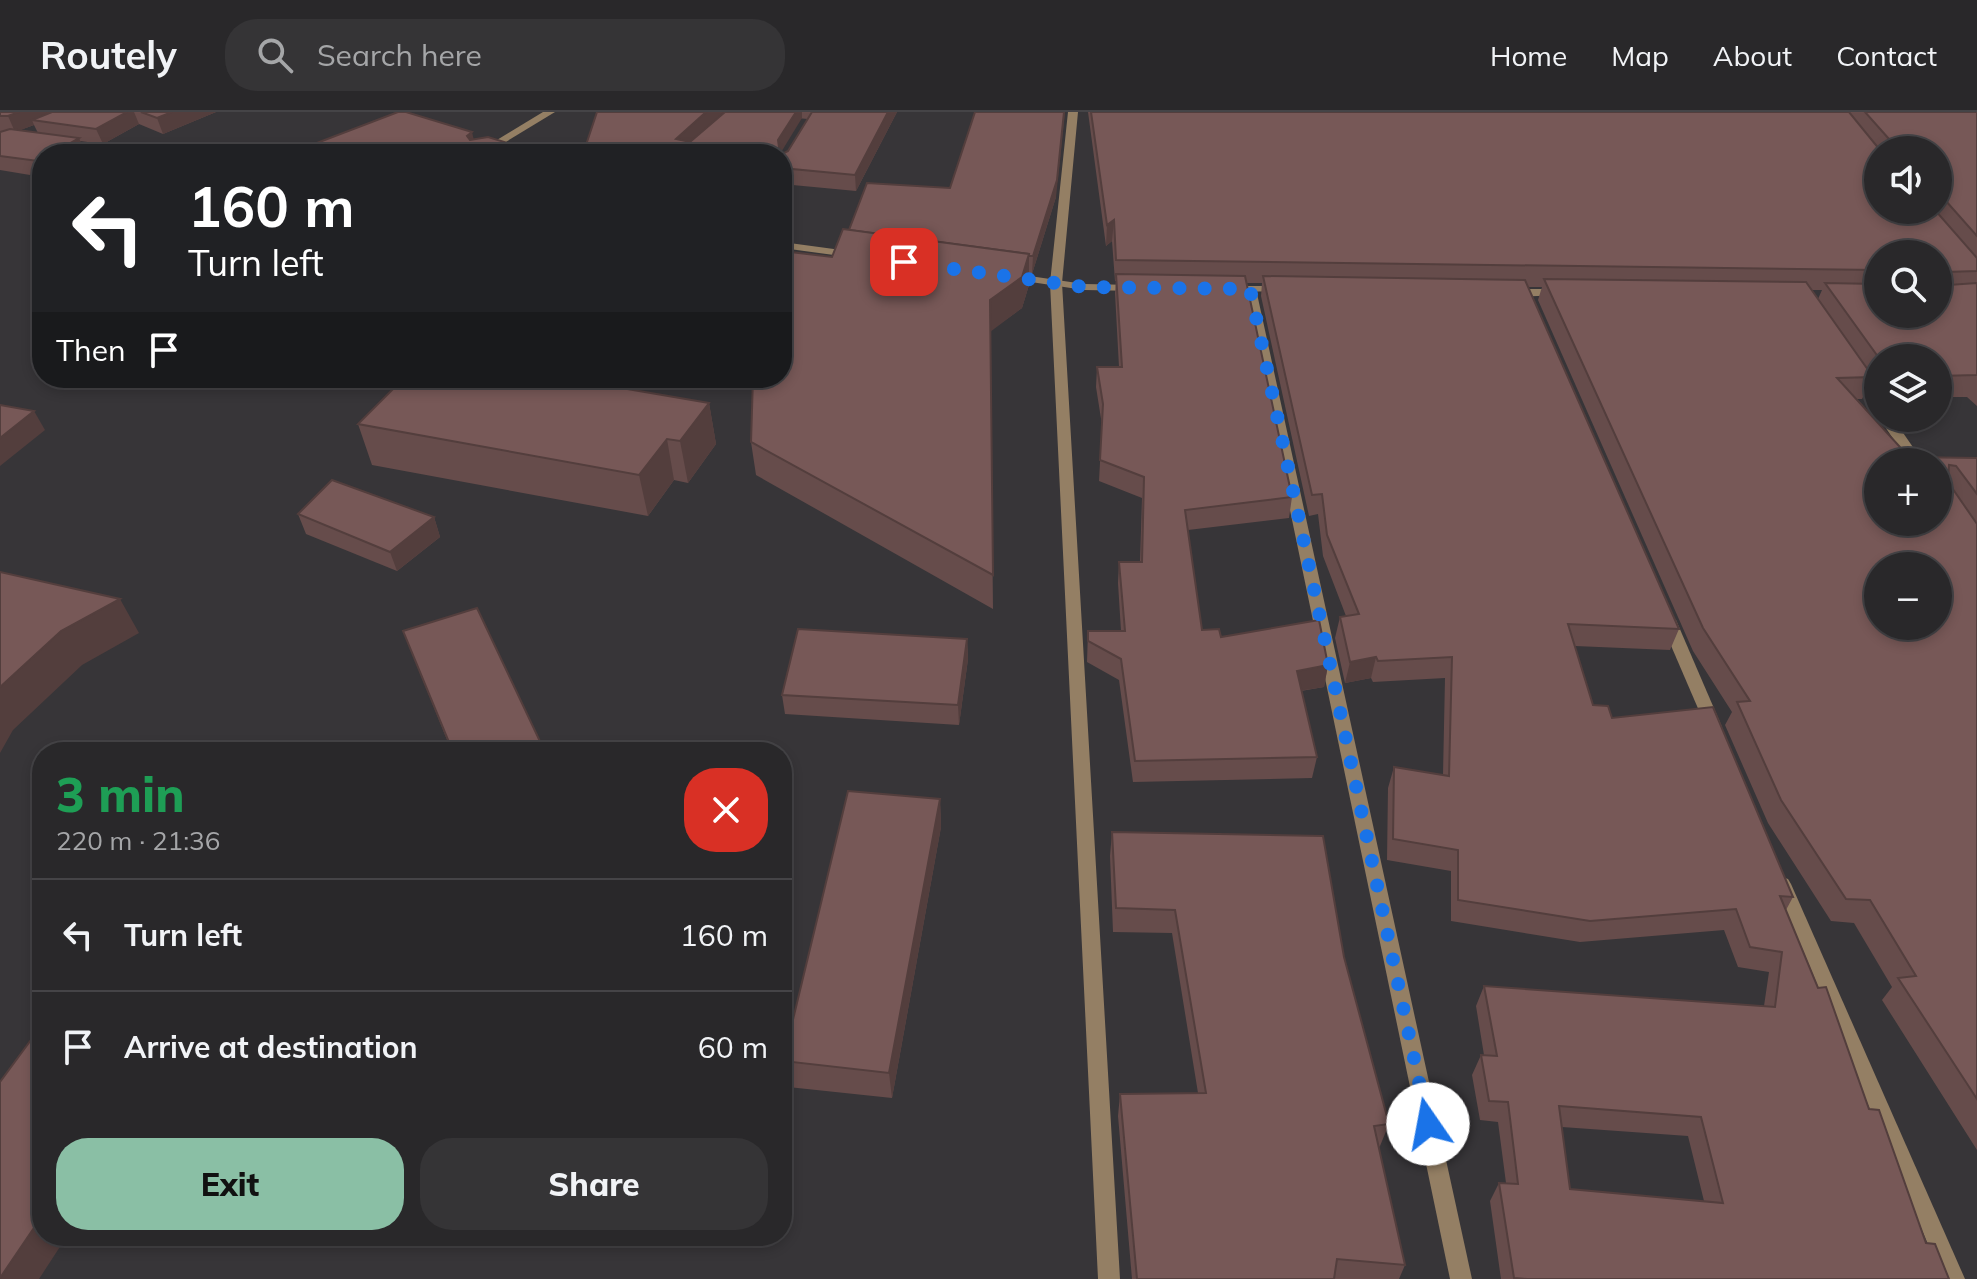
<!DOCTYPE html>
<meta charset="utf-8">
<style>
:root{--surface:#29282a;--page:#353436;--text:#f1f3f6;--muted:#a5a6a8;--line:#454447;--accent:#8abfa5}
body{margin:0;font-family:Mulish,sans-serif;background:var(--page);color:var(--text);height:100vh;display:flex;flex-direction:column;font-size:30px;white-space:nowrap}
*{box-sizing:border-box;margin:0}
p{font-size:26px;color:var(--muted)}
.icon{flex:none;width:44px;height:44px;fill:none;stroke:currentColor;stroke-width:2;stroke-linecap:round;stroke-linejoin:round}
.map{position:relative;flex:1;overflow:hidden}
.panel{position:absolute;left:32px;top:630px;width:760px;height:504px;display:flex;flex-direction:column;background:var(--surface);border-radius:32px;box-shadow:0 4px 12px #0003,0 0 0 2px var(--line)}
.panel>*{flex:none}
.top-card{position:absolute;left:32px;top:32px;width:760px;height:244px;border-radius:32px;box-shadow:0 4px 12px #0003,0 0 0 2px var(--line);background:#202124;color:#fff;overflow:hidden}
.controls{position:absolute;left:1864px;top:24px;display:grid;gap:16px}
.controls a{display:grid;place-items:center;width:88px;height:88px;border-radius:50%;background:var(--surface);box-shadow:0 4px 12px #0003,0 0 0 2px var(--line);font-size:40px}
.pin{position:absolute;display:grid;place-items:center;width:68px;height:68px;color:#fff;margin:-34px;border-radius:16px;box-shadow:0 4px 12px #0006}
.me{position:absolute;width:88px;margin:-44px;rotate:348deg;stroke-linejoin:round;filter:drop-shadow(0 0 6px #0008)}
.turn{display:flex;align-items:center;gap:28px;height:168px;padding:0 24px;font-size:36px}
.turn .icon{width:104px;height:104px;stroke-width:2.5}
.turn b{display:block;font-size:56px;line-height:68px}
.then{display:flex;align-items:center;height:76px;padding:0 24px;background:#0003;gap:16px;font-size:30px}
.round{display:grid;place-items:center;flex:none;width:84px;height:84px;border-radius:32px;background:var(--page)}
.summary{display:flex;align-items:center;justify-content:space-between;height:136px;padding:0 24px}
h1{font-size:48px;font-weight:800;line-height:60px;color:#1e9e55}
.cta{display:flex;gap:16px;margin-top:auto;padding:16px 24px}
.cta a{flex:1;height:92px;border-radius:32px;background:var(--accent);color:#111;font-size:32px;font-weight:800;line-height:92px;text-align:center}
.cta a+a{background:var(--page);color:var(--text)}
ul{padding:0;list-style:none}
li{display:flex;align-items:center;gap:24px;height:112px;padding:0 24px;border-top:2px solid var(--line)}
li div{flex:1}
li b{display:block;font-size:30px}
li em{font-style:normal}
header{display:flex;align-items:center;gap:48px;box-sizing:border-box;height:112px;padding:0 40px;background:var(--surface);border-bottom:2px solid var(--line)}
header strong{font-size:38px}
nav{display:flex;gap:44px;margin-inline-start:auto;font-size:28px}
.search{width:560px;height:72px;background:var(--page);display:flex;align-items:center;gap:20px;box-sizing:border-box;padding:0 28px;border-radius:32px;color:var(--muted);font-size:30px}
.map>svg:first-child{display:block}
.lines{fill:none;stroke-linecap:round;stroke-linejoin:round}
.minor{fill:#947f64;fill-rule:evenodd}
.tertiary{fill:#947f64;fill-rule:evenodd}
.wall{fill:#664c4b;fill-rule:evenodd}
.shaded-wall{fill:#533e3d}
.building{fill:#775857;stroke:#533e3d;stroke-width:2;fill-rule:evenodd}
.route{stroke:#1a73e8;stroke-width:14;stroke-dasharray:0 25.2}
</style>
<header>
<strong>Routely</strong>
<div class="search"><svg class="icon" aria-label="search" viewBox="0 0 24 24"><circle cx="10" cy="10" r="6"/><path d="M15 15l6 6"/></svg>Search here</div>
<nav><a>Home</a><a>Map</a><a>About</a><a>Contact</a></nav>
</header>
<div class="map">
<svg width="1977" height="1167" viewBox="0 0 1977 1167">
<rect width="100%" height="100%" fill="#373538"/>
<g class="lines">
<g class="minor">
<path d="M543,0H555L486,42H474Z"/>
<path d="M1068,0H1078L1062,171L1120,1167H1098L1050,171Z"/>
<path d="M1250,174L1256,177L1472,1167H1450L1244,177Z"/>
<path d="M1854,256L1858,257L1878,286V299L1873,298L1848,260Z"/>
<path d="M1879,306H1893L1923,350H1909Z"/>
<path d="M1668,503L1676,508L1722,615L1720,619H1708L1706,615L1660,508Z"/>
<path d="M1782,765L1788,767L1791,772L1965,1167H1943L1773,772L1776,767Z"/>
</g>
<g class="tertiary">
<path d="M61,30L128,39L133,42H105L57,35L56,33Z"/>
<path d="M782,130L856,140L862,143L856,146L782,136Z"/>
<path d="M1009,161L1084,172L1137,173L1143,176L1137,179L1084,178L1005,166L1003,164Z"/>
<path d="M1281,174L1287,177L1285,179L1229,180L1223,177L1229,174Z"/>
<path d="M1561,177L1565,179V183L1509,185L1503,181L1509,177Z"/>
</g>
</g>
<g class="wall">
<path d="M0,0H216L163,22L139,12L103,32L80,29L86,42H42V65L0,58V20L2,19H0ZM34,13L38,21L20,18Z"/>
<path d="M725,0H897L856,79L782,72V42L788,39L808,7Z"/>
<path d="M1088,0H1977V294L1967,285H1938V246H1878V282L1870,271L1862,287H1857L1909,345L1977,346V1038L1882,888L1892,875L1854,811L1831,809L1768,711L1725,613L1732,600L1693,539L1538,188L1542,175H1528L1679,517L1670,538L1575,534L1593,593L1612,606L1793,785L1786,798L1926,1131L1949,1167H1501L1490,1089L1499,1071H1506L1498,1010L1480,1008L1472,963L1481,943H1484L1476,894L1484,874L1764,894L1769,860L1738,855L1724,818L1580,830L1451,809V759L1387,748L1388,676L1394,655L1443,663L1445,566L1373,570L1371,566L1345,571L1335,526L1340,505L1346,504L1323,444L1318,402L1309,404L1261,184L1262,171H1246L1292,385L1289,406L1188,418L1202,518L1221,525L1328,553L1324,575L1301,579L1317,645L1312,666L1133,670L1119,568L1087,550L1088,519H1121L1118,471L1119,450H1140L1142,386L1099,369L1102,313L1096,275L1097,255H1119L1115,181L1116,169H1115L1112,129L1106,134ZM1878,38H1938V98H1878ZM1878,142L1938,202H1878ZM1811,178H1822L1818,187ZM1562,1015L1688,1024L1704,1089L1570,1077Z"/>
<path d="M1056,85L1032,162L1029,161V173L1022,196L990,219L993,497L756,363L751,330L832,145L849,118Z"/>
<path d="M709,291L716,332L688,371L674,368L648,404L372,353L358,312Z"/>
<path d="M298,402L434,405L440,425L397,459L306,422Z"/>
<path d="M403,519L545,640H452Z"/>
<path d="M967,527L968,547L959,613L785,602L782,583Z"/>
<path d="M940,687L941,715L892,986L788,975L783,949Z"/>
<path d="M1112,720L1344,845L1389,1012L1380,1034L1379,1035L1405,1153L1399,1167H1132L1118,1004L1120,982L1198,981L1172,821L1113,820L1110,744Z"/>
</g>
<g class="shaded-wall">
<path d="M19,0H68L32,8L34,13L15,20L8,4Z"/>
<path d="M127,0H134L139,12L103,32L96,17Z"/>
<path d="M172,0H216L163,22L157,6Z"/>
<path d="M706,0H724L678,42L676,27Z"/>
<path d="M796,0H802V6L780,42L778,28Z"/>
<path d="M888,0H897L856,79L855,63Z"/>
<path d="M1064,0H1065L1056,85L1032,162L1033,144Z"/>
<path d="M472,20L476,37L467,24Z"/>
<path d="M79,26L86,42H51Z"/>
<path d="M1114,108L1112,129L1106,134L1107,113Z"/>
<path d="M1029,142V173L1022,196L990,220V188Z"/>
<path d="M709,291L716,332L688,371L680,329Z"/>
<path d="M34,299L45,318L0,354V326Z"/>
<path d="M667,327L674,368L648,404L639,363Z"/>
<path d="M434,405L440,425L397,459L390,440Z"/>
<path d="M120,487L139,521L82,553L13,618L0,641V575L61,519Z"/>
<path d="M967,527L968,547L959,613L958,593Z"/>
<path d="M1376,545L1371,566L1345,571L1350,550Z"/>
<path d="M1328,553L1324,575L1292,580L1297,559Z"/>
<path d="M940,687L941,715L892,986L889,961Z"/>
<path d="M42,1104V1124H67L39,1167H0Z"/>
</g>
<g class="building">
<path d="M0,0H19L8,4H0Z"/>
<path d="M52,0H127L96,17L32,8Z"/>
<path d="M141,0H172L157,6Z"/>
<path d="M398,0H406L472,20L467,24L470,28L488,25L544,42H288Z"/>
<path d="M597,0H706L676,27L690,30L725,0H796L778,28L780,42H583Z"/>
<path d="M812,0H888L855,63L782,56V42L788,39Z"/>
<path d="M975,0H1064L1057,68L1033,144H1029V142L849,118L867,71L950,76Z"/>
<path d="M1091,0H1849L1880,38H1878V98H1935L1977,146V159L1946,160L1949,173L1977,171V263L1938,264V246H1879L1825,171L1878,172V202H1938V142H1878V158L1116,148L1114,108L1107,113Z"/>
<path d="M1865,0H1977V124L1938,80V38H1889V27Z"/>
<path d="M10,17L79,26L51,42H42V47L38,49L0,44V20Z"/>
<path d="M843,117L1029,142L1022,165L990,188L993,463L751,330L753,266H782V139L832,145Z"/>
<path d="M1116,162L1245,164L1292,385L1185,398L1202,518L1219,517L1221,525L1319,508L1328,553L1297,559L1317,645L1135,649L1121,547L1088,529V519H1125L1119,450H1142L1144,365L1100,348L1103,292L1097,255H1122Z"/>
<path d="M1263,164L1525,168L1679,517L1568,512L1593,593L1608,594L1612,606L1713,595L1793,785L1780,784L1818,876L1826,875L1869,997L1879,998L1926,1131L1935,1132L1949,1167H1527L1514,1166L1499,1071L1518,1072L1508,990L1489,989L1481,943L1497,944L1484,874L1775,895L1782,840L1750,835L1736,797L1590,809L1458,788V738L1393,727L1394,655L1449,664L1452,545L1378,549L1376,545L1350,550L1340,505L1359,502L1327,423L1322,382L1312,383ZM1559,994L1701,1005L1723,1091L1570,1077Z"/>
<path d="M1544,167L1806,170L1873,265L1837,266L1909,345L1977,346V382L1956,354L1949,353L1948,370L1977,412V987L1898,866L1916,864L1870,788L1846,787L1781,688L1737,590L1750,589L1703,516ZM1878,350H1938V410H1878ZM1878,454H1938V514H1878Z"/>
<path d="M404,266H563L709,291L680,329L667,327L639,363L358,312Z"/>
<path d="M0,293L34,299L0,326Z"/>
<path d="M332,368L434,405L390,440L298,402Z"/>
<path d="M0,460L120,487L61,519L0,575Z"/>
<path d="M477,496L545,640H453L403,519Z"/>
<path d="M798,517L967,527L958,593L782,583Z"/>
<path d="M848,679L940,687L889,961L783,949Z"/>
<path d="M1112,720L1323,724L1344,845L1389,1012L1374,1014L1405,1153L1337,1147L1334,1167H1137L1120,982L1206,981L1175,798L1116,796Z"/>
<path d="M42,913V1104L0,1166V970Z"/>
</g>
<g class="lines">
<path class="route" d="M904,150L1084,175L1250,177L1428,1012"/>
</g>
</svg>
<div class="controls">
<a><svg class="icon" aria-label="sound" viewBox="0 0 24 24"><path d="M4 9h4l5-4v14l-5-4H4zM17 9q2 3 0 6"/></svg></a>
<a><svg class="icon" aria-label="search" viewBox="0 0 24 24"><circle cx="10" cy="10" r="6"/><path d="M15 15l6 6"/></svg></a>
<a><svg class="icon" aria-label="layers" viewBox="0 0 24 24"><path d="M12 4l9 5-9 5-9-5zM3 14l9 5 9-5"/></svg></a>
<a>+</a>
<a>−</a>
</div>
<div class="pin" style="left:904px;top:150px;background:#d93025"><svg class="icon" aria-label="arrive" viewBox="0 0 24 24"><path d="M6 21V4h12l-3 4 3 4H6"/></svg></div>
<svg class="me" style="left:1428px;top:1012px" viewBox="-20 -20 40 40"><circle r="19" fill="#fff"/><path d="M0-13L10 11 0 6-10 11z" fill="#1a73e8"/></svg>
<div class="top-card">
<div class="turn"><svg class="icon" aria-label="left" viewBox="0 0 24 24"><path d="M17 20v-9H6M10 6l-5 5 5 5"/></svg><div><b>160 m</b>Turn left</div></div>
<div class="then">Then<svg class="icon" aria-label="arrive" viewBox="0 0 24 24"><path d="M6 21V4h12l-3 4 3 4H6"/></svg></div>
</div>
<section class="panel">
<div class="summary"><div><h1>3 min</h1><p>220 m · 21:36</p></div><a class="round" style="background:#d93025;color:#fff"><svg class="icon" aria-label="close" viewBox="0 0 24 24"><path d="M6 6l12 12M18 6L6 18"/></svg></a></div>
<ul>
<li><svg class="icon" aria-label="left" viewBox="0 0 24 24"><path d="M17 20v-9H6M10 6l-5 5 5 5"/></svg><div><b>Turn left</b></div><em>160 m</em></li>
<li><svg class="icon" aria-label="arrive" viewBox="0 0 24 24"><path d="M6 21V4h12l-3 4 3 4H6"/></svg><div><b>Arrive at destination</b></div><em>60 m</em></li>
</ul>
<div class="cta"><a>Exit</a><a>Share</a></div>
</section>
</div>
